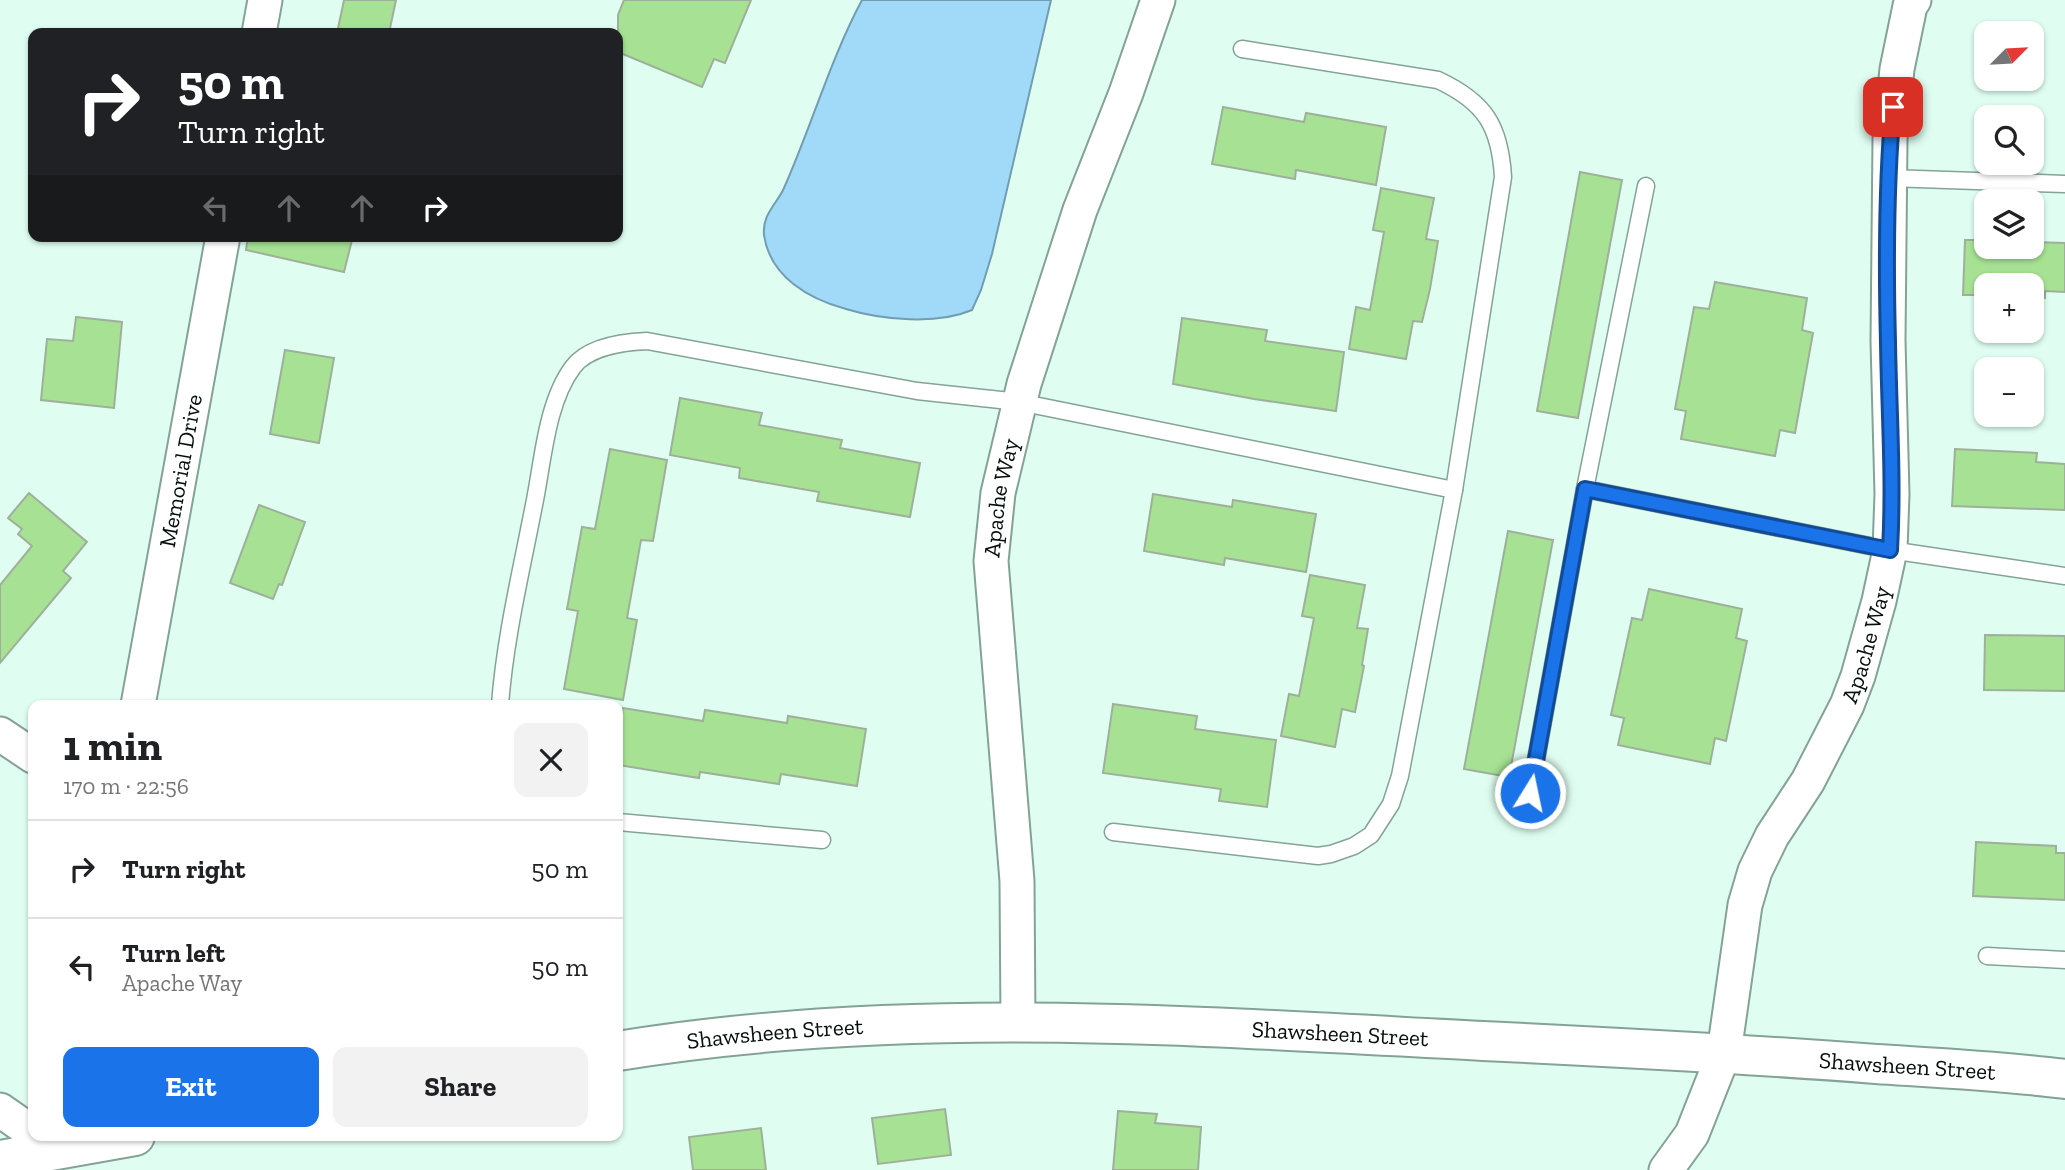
<!DOCTYPE html>
<meta charset="utf-8">
<style>
:root{--surface:#fff;--page:#f2f2f2;--text:#202124;--muted:#757577;--line:#e0e0e0;--accent:#1a73e8}
body{margin:0;font-family:"Zilla Slab",serif;background:var(--page);color:var(--text);height:100vh;display:flex;flex-direction:column;font-size:26px;white-space:nowrap}
*{box-sizing:border-box;margin:0}
p{font-size:23px;color:var(--muted)}
.icon{flex:none;width:38px;height:38px;fill:none;stroke:currentColor;stroke-width:2;stroke-linecap:round;stroke-linejoin:round}
.map{position:relative;flex:1;overflow:hidden}
.side{position:absolute;left:28px;top:700px;width:595px;height:441px;display:flex;flex-direction:column;background:var(--surface);border-radius:14px;box-shadow:0 2px 5px #0004}
.side>*{flex:none}
.top-card{position:absolute;left:28px;top:28px;width:595px;height:214px;border-radius:14px;box-shadow:0 2px 5px #0004;background:#202124;color:#fff;overflow:hidden}
.needle{width:46px;rotate:66deg}
.fabs{position:absolute;left:1974px;top:21px;display:grid;gap:14px}
.fabs a{display:grid;place-items:center;width:70px;height:70px;border-radius:14px;background:var(--surface);box-shadow:0 2px 5px #0004;font-size:35px}
.pin{position:absolute;display:grid;place-items:center;width:60px;height:60px;color:#fff;margin:-30px;border-radius:14px;box-shadow:0 4px 10px #0006}
.me{position:absolute;width:77px;margin:-38px;rotate:10deg;stroke-linejoin:round;filter:drop-shadow(0 0 5px #0008)}
.turn{display:flex;align-items:center;gap:24px;height:147px;padding:0 35px;font-size:32px}
.turn .icon{width:91px;height:91px;stroke-width:2.5}
.turn b{display:block;font-size:49px;line-height:60px}
.lanes{display:flex;align-items:center;height:66px;padding:0 35px;background:#0003;justify-content:center;gap:35px;direction:ltr}
.lanes .off{opacity:.35}
.round{display:grid;place-items:center;flex:none;width:74px;height:74px;border-radius:14px;background:var(--page)}
.overview{display:flex;align-items:center;justify-content:space-between;height:119px;padding:0 35px}
h1{font-size:42px;font-weight:700;line-height:52px}
.cta{display:flex;gap:14px;margin-top:auto;padding:14px 35px}
.cta a{flex:1;height:80px;border-radius:14px;background:var(--accent);color:#fff;font-size:28px;font-weight:700;line-height:80px;text-align:center}
.cta a+a{background:var(--page);color:var(--text)}
ul{padding:0;list-style:none}
li{display:flex;align-items:center;gap:21px;height:98px;padding:0 35px;border-top:2px solid var(--line)}
li div{flex:1}
li b{display:block;font-size:26px}
li em{font-style:normal}
.map>svg:first-child{display:block}
.water{fill:#a0daf8;stroke:#729db1;stroke-width:2}
.building{fill:#a7e294;stroke:#9fb09a;stroke-width:2}
.lines{fill:none;stroke-linecap:round;stroke-linejoin:round}
.service-casing{stroke:#85a297;stroke-width:19}
.minor-casing{stroke:#85a297;stroke-width:37}
.secondary-casing{stroke:#85a297;stroke-width:42}
.service{stroke:#fff;stroke-width:16}
.minor{stroke:#fff;stroke-width:33}
.secondary{stroke:#fff;stroke-width:38}
.route-casing{stroke:#114b97;stroke-width:18}
.route{stroke:#1a73e8;stroke-width:12}
.labels{text-anchor:middle;stroke-width:5;stroke-linejoin:round;paint-order:stroke}
.street-label{font-size:23px;fill:#050f0b;stroke:#fff}
</style>
<div class="map">
<svg width="2065" height="1170" viewBox="0 0 2065 1170">
<rect width="100%" height="100%" fill="#dffef1"/>
<path class="water" d="M862,0H1051L992,254L981,290L972,310C937,325 882,320 846,309C809,299 770,277 764,235C762,214 777,204 784,188C812,125 830,60 862,0Z"/>
<g class="building">
<path d="M344,0H396L389,33H337Z"/>
<path d="M624,0H751L725,63L714,59L702,87L618,52V15Z"/>
<path d="M1223,107L1304,122L1306,113L1386,127L1376,185L1296,170L1295,179L1212,164Z"/>
<path d="M1580,172L1622,180L1578,418L1537,411Z"/>
<path d="M1381,188L1434,198L1426,239L1438,241L1430,289L1422,322L1413,321L1406,359L1349,349L1356,307L1370,310L1384,232L1373,230Z"/>
<path d="M248,236H353L344,272L246,250Z"/>
<path d="M1965,240H1986V247H2032V242L2065,243V292L2045,291V298L2032,297V285H1986V295H1963Z"/>
<path d="M1715,282L1807,298L1802,330L1813,333L1795,433L1780,430L1775,456L1681,439L1686,411L1675,409L1694,307L1709,309Z"/>
<path d="M76,317L122,322L114,408L41,400L47,339L73,341Z"/>
<path d="M1182,318L1267,330L1265,341L1344,352L1336,411L1254,399L1173,384Z"/>
<path d="M285,350L334,358L319,443L270,434Z"/>
<path d="M680,398L762,413L759,425L842,440L840,448L920,463L910,517L817,501L819,492L739,478L740,468L670,455Z"/>
<path d="M610,449L667,460L653,541L641,540L627,618L637,620L623,700L564,689L578,611L567,609L582,527L595,529Z"/>
<path d="M1955,449L2037,453L2036,462L2065,464V510L1952,506Z"/>
<path d="M29,493L87,542L63,571L71,578L0,663V585L32,546L18,534L22,529L8,518Z"/>
<path d="M1153,494L1232,507L1233,500L1316,514L1306,572L1225,558L1224,565L1144,551Z"/>
<path d="M259,505L305,522L282,585L279,584L273,599L230,583Z"/>
<path d="M1508,531L1553,540L1509,777L1464,769Z"/>
<path d="M1310,575L1365,585L1357,628L1368,629L1362,665L1364,666L1355,712L1342,709L1335,747L1281,736L1289,694L1299,696L1314,618L1302,616Z"/>
<path d="M1649,589L1742,609L1736,638L1747,641L1726,741L1715,738L1710,764L1618,745L1624,718L1611,715L1632,618L1642,620Z"/>
<path d="M1985,635L2065,636V691L1984,690Z"/>
<path d="M1113,704L1197,716L1195,729L1276,740L1267,807L1219,801L1221,789L1103,773Z"/>
<path d="M623,708L703,721L705,710L787,723L788,716L866,729L857,786L781,774L779,784L700,772L699,778L618,765V740Z"/>
<path d="M1976,842L2056,846V853H2065V900L1973,896Z"/>
<path d="M945,1109L951,1155L878,1164L872,1118Z"/>
<path d="M1118,1111L1157,1114L1155,1123L1201,1127L1198,1170H1113Z"/>
<path d="M761,1128L766,1170H693L689,1137Z"/>
</g>
<g class="lines">
<defs>
<g id="service">
<path d="M1889,178L2065,184"/>
<path d="M1585,489L1890,550L2065,576"/>
<path d="M500,705C505,638 521,572 534,505C543,462 546,403 573,367C588,347 623,342 647,341L917,391L1019,402L1454,490"/>
<path d="M1530,793L1585,489L1646,186"/>
<path d="M618,822L822,840"/>
<path d="M1113,832L1318,856L1331,854L1354,846L1371,835L1391,804L1400,776L1454,490L1503,177C1500,126 1485,102 1438,80L1242,49"/>
<path d="M1987,956L2065,960"/>
</g>
<g id="minor">
<path d="M259,33L265,0"/>
<path id="s1" d="M138,705L223,236"/>
<path d="M0,734L33,756"/>
<path id="s2" d="M1018,1021L1017,881L991,561L998,493L1024,384L1080,210L1126,93L1158,0"/>
<path d="M0,1110L33,1133"/>
<path id="s3" d="M1666,1170L1692,1134L1724,1053L1745,905L1755,871L1772,836L1808,781L1847,705L1858,676L1879,601L1890,550L1892,494L1888,341L1890,139L1897,69L1910,6L1914,0"/>
</g>
<g id="secondary">
<path id="s4" d="M618,1051C906,1004 1193,1026 1483,1041C1614,1047 1745,1054 1876,1064C1939,1068 2003,1071 2065,1079"/>
<path d="M0,1160L135,1136"/>
</g>
</defs>
<use href="#service" class="service-casing"/>
<use href="#minor" class="minor-casing"/>
<use href="#secondary" class="secondary-casing"/>
<use href="#service" class="service"/>
<use href="#minor" class="minor"/>
<use href="#secondary" class="secondary"/>
</g>
<g class="lines">
<defs>
<path id="route" d="M1530,793L1585,489L1890,550C1894,480 1889,411 1888,342C1886,264 1886,185 1893,107"/>
</defs>
<use href="#route" class="route-casing"/>
<use href="#route" class="route"/>
</g>
<g class="labels">
<g class="street-label">
<text dy="8" stroke="none"><textPath href="#s1" startOffset="238">Memorial Drive</textPath></text>
<text dy="8" stroke="none"><textPath href="#s2" startOffset="525">Apache Way</textPath></text>
<text dy="8" stroke="none"><textPath href="#s3" startOffset="570">Apache Way</textPath></text>
<text dy="8" stroke="none"><textPath href="#s4" startOffset="724">Shawsheen Street</textPath></text>
<text dy="8" stroke="none"><textPath href="#s4" startOffset="158">Shawsheen Street</textPath></text>
<text dy="8" stroke="none"><textPath href="#s4" startOffset="1292">Shawsheen Street</textPath></text>
</g>
</g>
</svg>
<div class="fabs">
<a><svg class="needle" viewBox="-14 -14 28 28"><path d="M0-13l5 13h-10z" fill="#e53935"/><path d="M0 13l5-13h-10z" fill="#757577"/></svg></a>
<a><svg class="icon" aria-label="search" viewBox="0 0 24 24"><circle cx="10" cy="10" r="6"/><path d="M15 15l6 6"/></svg></a>
<a><svg class="icon" aria-label="layers" viewBox="0 0 24 24"><path d="M12 4l9 5-9 5-9-5zM3 14l9 5 9-5"/></svg></a>
<a>+</a>
<a>−</a>
</div>
<div class="pin" style="left:1893px;top:107px;background:#d93025"><svg class="icon" aria-label="arrive" viewBox="0 0 24 24"><path d="M6 21V4h12l-3 4 3 4H6"/></svg></div>
<svg class="me" style="left:1530px;top:793px" viewBox="-20 -20 40 40"><circle r="17" fill="#1a73e8" stroke="#fff" stroke-width="3"/><path d="M0-11L8 9 0 5-8 9z" fill="#fff"/></svg>
<div class="top-card">
<div class="turn"><svg class="icon" aria-label="right" viewBox="0 0 24 24"><path d="M7 20v-9h11M14 6l5 5-5 5"/></svg><div><b>50 m</b>Turn right</div></div>
<div class="lanes"><svg class="icon off" aria-label="left" viewBox="0 0 24 24"><path d="M17 20v-9H6M10 6l-5 5 5 5"/></svg><svg class="icon off" aria-label="ahead" viewBox="0 0 24 24"><path d="M12 20V5M6 11l6-6 6 6"/></svg><svg class="icon off" aria-label="ahead" viewBox="0 0 24 24"><path d="M12 20V5M6 11l6-6 6 6"/></svg><svg class="icon" aria-label="right" viewBox="0 0 24 24"><path d="M7 20v-9h11M14 6l5 5-5 5"/></svg></div>
</div>
<section class="side">
<div class="overview"><div><h1>1 min</h1><p>170 m · 22:56</p></div><a class="round"><svg class="icon" aria-label="close" viewBox="0 0 24 24"><path d="M6 6l12 12M18 6L6 18"/></svg></a></div>
<ul>
<li><svg class="icon" aria-label="right" viewBox="0 0 24 24"><path d="M7 20v-9h11M14 6l5 5-5 5"/></svg><div><b>Turn right</b></div><em>50 m</em></li>
<li><svg class="icon" aria-label="left" viewBox="0 0 24 24"><path d="M17 20v-9H6M10 6l-5 5 5 5"/></svg><div><b>Turn left</b><p>Apache Way</p></div><em>50 m</em></li>
</ul>
<div class="cta"><a>Exit</a><a>Share</a></div>
</section>
</div>
